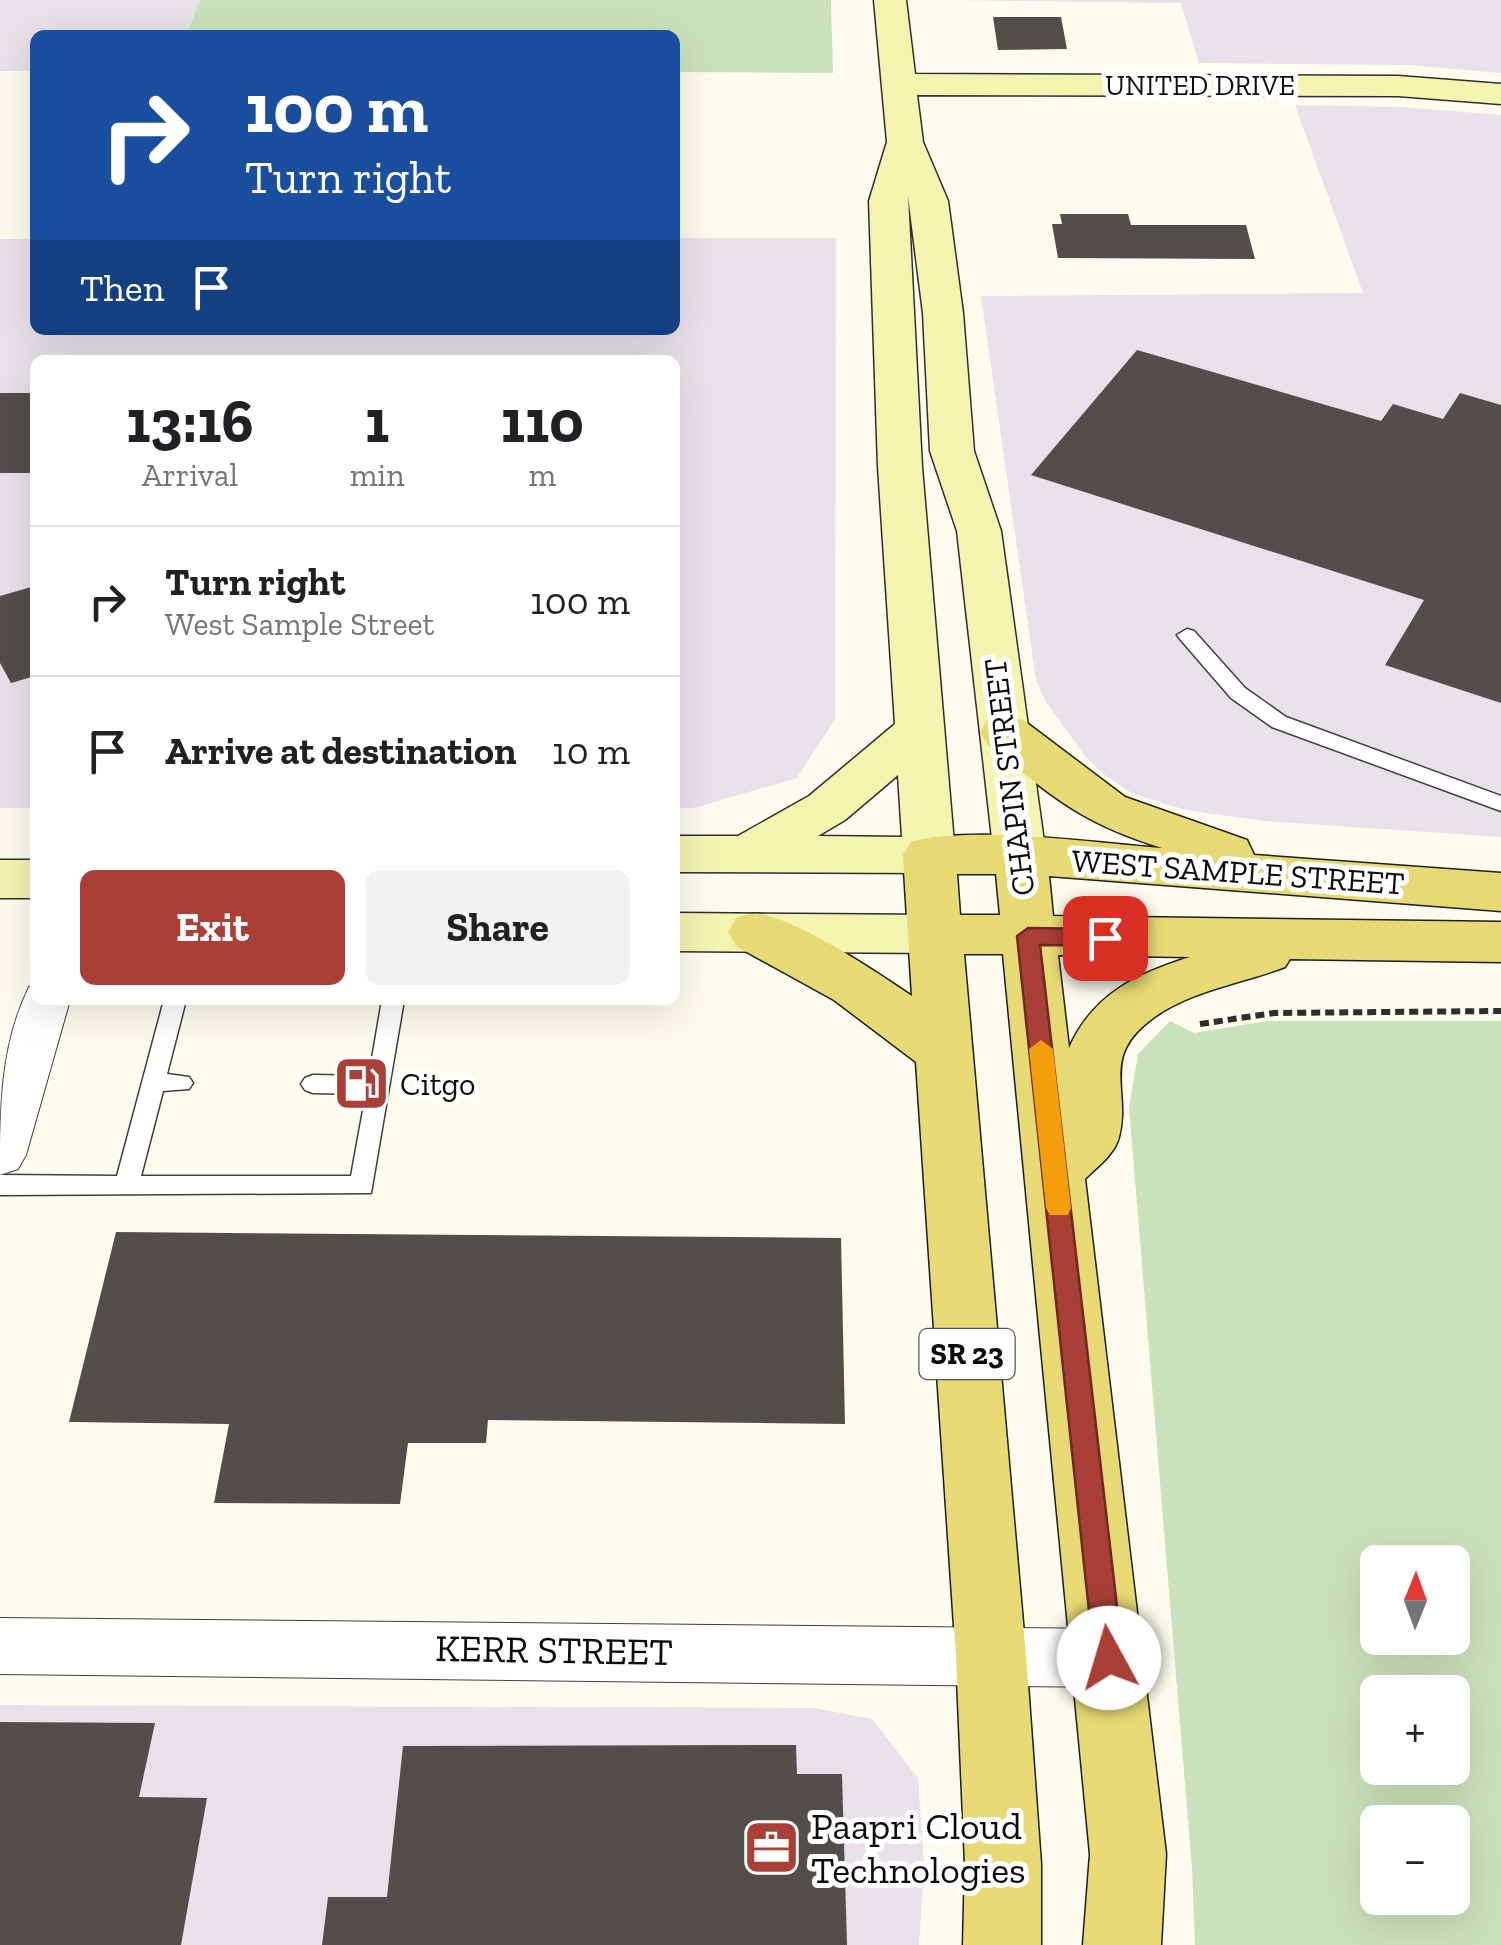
<!DOCTYPE html>
<meta charset="utf-8">
<style>
:root{--surface:#fff;--page:#f2f2f2;--text:#202124;--muted:#757577;--line:#e0e0e0;--accent:#a93f36}
body{margin:0;font-family:"Zilla Slab",serif;background:var(--page);color:var(--text);height:100vh;display:flex;flex-direction:column;font-size:38px;white-space:nowrap}
*{box-sizing:border-box;margin:0}
p{font-size:32px;color:var(--muted)}
.icon{flex:none;width:55px;height:55px;fill:none;stroke:currentColor;stroke-width:2;stroke-linecap:round;stroke-linejoin:round}
.map{position:relative;flex:1;overflow:hidden}
.side{position:absolute;left:30px;top:355px;width:650px;height:650px;display:flex;flex-direction:column;background:var(--surface);border-radius:15px;box-shadow:0 10px 40px #0002}
.side>*{flex:none}
.guide{position:absolute;left:30px;top:30px;width:650px;height:305px;border-radius:15px;box-shadow:0 10px 40px #0002;background:#1a4fa0;color:#fff;overflow:hidden}
.needle{width:65px;rotate:1deg}
.tools{position:absolute;left:1360px;top:1545px;display:grid;gap:20px}
.tools a{display:grid;place-items:center;width:110px;height:110px;border-radius:15px;background:var(--surface);box-shadow:0 10px 40px #0002;font-size:50px}
.pin{position:absolute;display:grid;place-items:center;width:85px;height:85px;color:#fff;margin:-42px;border-radius:20px;box-shadow:0 5px 15px #0006}
.me{position:absolute;width:110px;margin:-55px;rotate:354deg;stroke-linejoin:round;filter:drop-shadow(0 0 8px #0008)}
.turn{display:flex;align-items:center;gap:35px;height:210px;padding:0 50px;font-size:45px}
.turn .icon{width:130px;height:130px;stroke-width:2.5}
.turn b{display:block;font-size:70px;line-height:85px}
.then{display:flex;align-items:center;height:95px;padding:0 50px;background:#0003;gap:20px;font-size:38px}
.eta{display:flex;justify-content:space-evenly;align-items:center;height:170px;text-align:center}
.eta b{font-size:60px;font-weight:700;line-height:70px}
.button{display:flex;gap:20px;margin-top:auto;padding:20px 50px}
.button a{flex:1;height:115px;border-radius:15px;background:var(--accent);color:#fff;font-size:40px;font-weight:700;line-height:115px;text-align:center}
.button a+a{background:var(--page);color:var(--text)}
ul{padding:0;list-style:none}
li{display:flex;align-items:center;gap:30px;height:150px;padding:0 50px;border-top:2px solid var(--line)}
li div{flex:1}
li b{display:block;font-size:38px}
li em{font-style:normal}
.map>svg:first-child{display:block}
.industrial{fill:#e9e1e9}
.green{fill:#cae2bb;fill-rule:evenodd}
.building{fill:#534e49}
.lines{fill:none;stroke-linecap:round;stroke-linejoin:round}
.lane-casing{stroke:#3f3f3f;stroke-width:3}
.street-casing{stroke:#3f3f3f;stroke-width:2}
.secondary-casing{stroke:#2e2e2e;stroke-width:3}
.primary-casing{stroke:#1d1d1d;stroke-width:3}
.path{stroke:#2e2e2e;stroke-width:6;stroke-dasharray:9 5;stroke-linecap:butt}
.lane{fill:#fff;fill-rule:evenodd}
.street{fill:#fff;fill-rule:evenodd}
.secondary{fill:#f3f4b0;fill-rule:evenodd}
.primary{fill:#e7d973;fill-rule:evenodd}
.route{fill:#a93f36;stroke:#6e2923;stroke-width:2.5}
.slow{fill:#f59e0b}
.labels{text-anchor:middle;stroke-width:10;stroke-linejoin:round;paint-order:stroke}
.far-street-label{font-size:28px;fill:#0c0c0c;stroke:#fff}
.shield{fill:#fff;stroke:#555;stroke-width:2.5}
.shield-label{font-size:30px;font-weight:bold;fill:#0c0c0c}
.street-label{font-size:32px;fill:#0c0c0c;stroke:#fff}
.poi-label{font-size:32px;fill:#0c0c0c;stroke:#fff;text-anchor:start}
.near-street-label{font-size:38px;fill:#0c0c0c;stroke:#fff}
.near-poi-label{font-size:38px;fill:#0c0c0c;stroke:#fff;text-anchor:start}
</style>
<div class="map">
<svg width="1501" height="1945" viewBox="0 0 1501 1945">
<rect width="100%" height="100%" fill="#fdfbed"/>
<g class="industrial">
<path d="M0,0H200L186,35H35V71H0Z"/>
<path d="M948,0H1501V73L1406,65L1199,63L1181,3Z"/>
<path d="M1295,105L1403,107L1501,115V837L1264,821L1186,810L1133,794L1103,774L1085,756L1046,702L1036,680L981,296L1363,293Z"/>
<path d="M675,238H836L835,719L797,778L694,808H675V360H35V808H0V239H35V330H675Z"/>
<path d="M0,1705L814,1708L872,1719L918,1778L924,1866L919,1945H0Z"/>
</g>
<g class="green">
<path d="M200,0H831L833,73L675,72V35H186Z"/>
<path d="M1170,1021L1194,1033L1267,1021H1501V1945H1195L1192,1868L1129,1108L1138,1054ZM1378,1562H1452V1638H1378ZM1378,1692H1452V1768H1378ZM1378,1822H1452V1898H1378Z"/>
</g>
<g class="building">
<path d="M993,17H1061L1067,49L998,50Z"/>
<path d="M1060,214H1128L1131,225H1246L1255,259L1058,258L1052,224H1062Z"/>
<path d="M1137,350L1381,421L1393,404L1443,419L1460,393L1501,405V703L1385,665L1424,600L1031,475Z"/>
<rect x="0" y="393" width="35" height="80"/>
<path d="M35,586V676L11,683L0,663V596Z"/>
<path d="M116,1232L841,1238L845,1424L488,1420L486,1443H408L400,1504L214,1503L229,1424L69,1422Z"/>
<path d="M0,1722L155,1723L139,1797L207,1798L181,1945H0Z"/>
<path d="M796,1745L797,1774H842L847,1945H322L328,1897H387L403,1746Z"/>
</g>
<g class="lines">
<defs>
<g id="lane">
<path d="M1187,629L1194,631L1245,688L1286,717L1501,796V811L1272,727L1231,698L1180,639L1177,635Z"/>
<path d="M164,1000H186L167,1074L189,1077L193,1083L189,1089L163,1091L141,1176H351L366,1094L313,1093L305,1090L301,1084L305,1078L313,1075L369,1076L382,1000H404L371,1193L0,1195V1175L117,1176Z"/>
</g>
<g id="street">
<path d="M35,986V1000H70L26,1155L18,1169L0,1175C0,1110 0,1046 29,987Z"/>
<path d="M0,1618L1109,1629L1131,1638L1139,1658L1131,1678L1109,1687L0,1674Z"/>
</g>
<g id="secondary">
<path d="M874,0H906L915,74L1398,76L1501,84V104L1398,96L917,95L923,142L948,201L963,313L974,451L1001,531L1046,856L1039,869L1020,874L1001,869L994,856L957,531L930,451L923,313L908,196L922,467L955,855L947,868L929,873L675,872V836H738L809,796L895,724L878,467L869,201L887,142ZM898,775L902,837L818,836L845,820Z"/>
<rect x="0" y="860" width="35" height="38"/>
<path d="M675,913L935,915L954,920L962,934L954,948L935,953L675,951Z"/>
</g>
<path id="primary" d="M1005,716L1023,720L1125,797L1247,840L1254,855L1501,873V911L1049,876L1053,916L1501,922V962L1290,959L1285,967C1241,984 1186,991 1148,1022C1101,1059 1131,1093 1119,1137C1115,1154 1097,1167 1085,1179L1166,1854L1161,1945H1083L1090,1854L1003,954H964L1026,1656L1041,1864V1945H963L965,1864L956,1656L916,1062L834,1000L736,946L728,932L736,918C743,916 751,913 759,914C798,919 878,973 912,996L903,855L911,842C971,825 1095,843 1162,848C1080,823 1052,796 987,744L980,732L987,720ZM957,874H996L1000,915H960ZM1058,955L1190,957C1136,974 1093,994 1069,1048Z"/>
</defs>
<use href="#lane" class="lane-casing"/>
<use href="#street" class="street-casing"/>
<use href="#secondary" class="secondary-casing"/>
<use href="#primary" class="primary-casing"/>
<path class="path" d="M1200,1024L1274,1013L1501,1011"/>
<use href="#lane" class="lane"/>
<use href="#street" class="street"/>
<use href="#secondary" class="secondary"/>
<use href="#primary" class="primary"/>
</g>
<path class="route" d="M1028,928L1105,929L1116,938L1105,946L1040,945L1123,1658L1119,1667L1109,1671L1098,1667L1094,1658L1017,936Z"/>
<path class="slow" d="M1041,1040L1053,1049L1071,1208L1068,1215H1050L1046,1208L1029,1049Z"/>
<defs>
<symbol id="fuel-square" viewBox="-11 -11 22 22"><rect x="-9" y="-9" width="18" height="18" rx="4" fill="#a93f36" stroke="#fff"/><path d="M-5.5-6h7V0h2V4h1.3V-2.5L3-4.5l.8-.8L6-3V5H2.5V1h-1V6h-7ZM-4.2-4.7v3.2H.2V-4.7Z" fill="#fff"/></symbol>
<symbol id="office-square" viewBox="-11 -11 22 22"><rect x="-9" y="-9" width="18" height="18" rx="4" fill="#a93f36" stroke="#fff"/><path d="M-6-3h4V-5.5h4V-3h4V5H-6ZM-1-4.5V-3h2v-1.5ZM-6 0V1H6V0Z" fill="#fff"/></symbol>
</defs>
<g fill-rule="evenodd">
<use href="#fuel-square" x="330" y="1052" width="63" height="63"/>
<use href="#office-square" x="740" y="1816" width="63" height="63"/>
</g>
<g class="labels">
<g class="far-street-label">
<text x="1200" y="95">UNITED DRIVE</text>
</g>
<rect class="shield" x="919.5" y="1329" width="95" height="50" rx="8"/>
<g class="shield-label">
<text x="967" y="1364">SR 23</text>
</g>
<g class="street-label">
<text transform="translate(1009 777) rotate(-97)" y="11">CHAPIN STREET</text>
<text transform="translate(1238 872) rotate(4)" y="11">WEST SAMPLE STREET</text>
</g>
<g class="poi-label">
<text x="400" y="1095">Citgo</text>
</g>
<g class="near-street-label">
<text transform="translate(554 1650) rotate(1)" y="13">KERR STREET</text>
</g>
<g class="near-poi-label">
<text x="811" y="1839">Paapri Cloud<tspan x="811" dy="44">Technologies</tspan></text>
</g>
</g>
</svg>
<div class="tools">
<a><svg class="needle" viewBox="-14 -14 28 28"><path d="M0-13l5 13h-10z" fill="#e53935"/><path d="M0 13l5-13h-10z" fill="#757577"/></svg></a>
<a>+</a>
<a>−</a>
</div>
<div class="pin" style="left:1105px;top:938px;background:#d93025"><svg class="icon" aria-label="arrive" viewBox="0 0 24 24"><path d="M6 21V4h12l-3 4 3 4H6"/></svg></div>
<svg class="me" style="left:1109px;top:1658px" viewBox="-20 -20 40 40"><circle r="19" fill="#fff"/><path d="M0-13L10 11 0 6-10 11z" fill="#a93f36"/></svg>
<div class="guide">
<div class="turn"><svg class="icon" aria-label="right" viewBox="0 0 24 24"><path d="M7 20v-9h11M14 6l5 5-5 5"/></svg><div><b>100 m</b>Turn right</div></div>
<div class="then">Then<svg class="icon" aria-label="arrive" viewBox="0 0 24 24"><path d="M6 21V4h12l-3 4 3 4H6"/></svg></div>
</div>
<section class="side">
<div class="eta">
<div><b>13:16</b><p>Arrival</p></div>
<div><b>1</b><p>min</p></div>
<div><b>110</b><p>m</p></div>
</div>
<ul>
<li><svg class="icon" aria-label="right" viewBox="0 0 24 24"><path d="M7 20v-9h11M14 6l5 5-5 5"/></svg><div><b>Turn right</b><p>West Sample Street</p></div><em>100 m</em></li>
<li><svg class="icon" aria-label="arrive" viewBox="0 0 24 24"><path d="M6 21V4h12l-3 4 3 4H6"/></svg><div><b>Arrive at destination</b></div><em>10 m</em></li>
</ul>
<div class="button"><a>Exit</a><a>Share</a></div>
</section>
</div>
